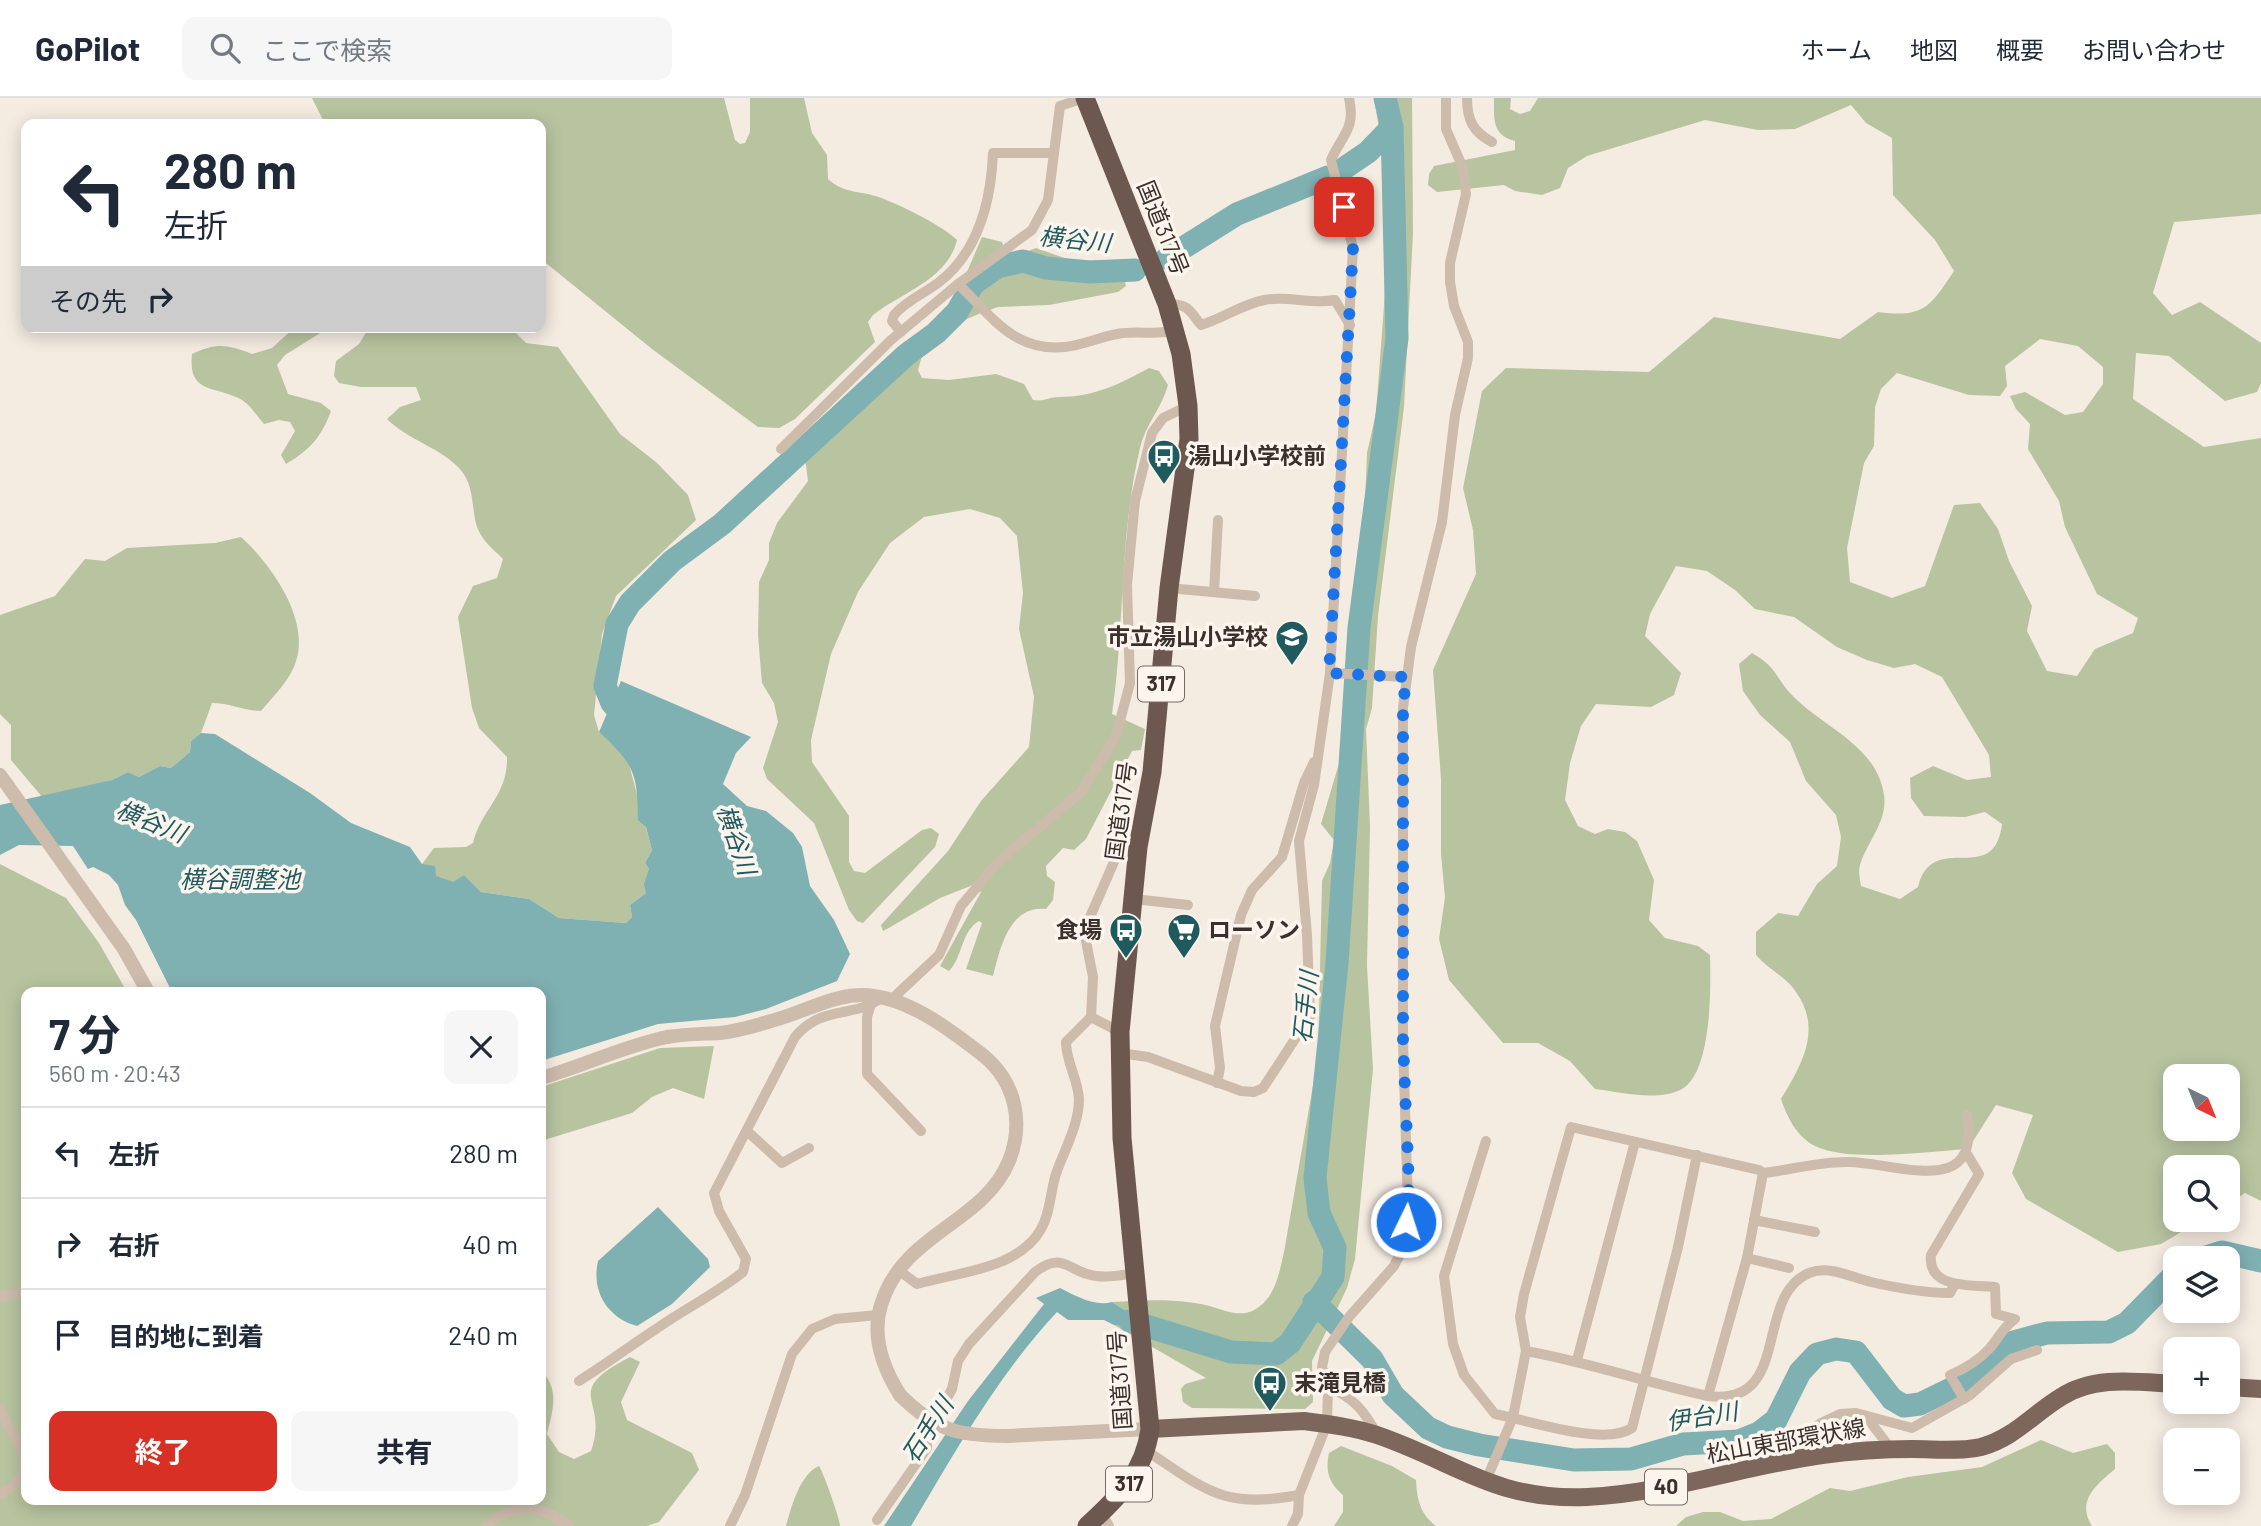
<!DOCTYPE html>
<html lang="ja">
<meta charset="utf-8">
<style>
:root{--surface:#fff;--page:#f6f6f7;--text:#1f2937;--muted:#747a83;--line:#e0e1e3;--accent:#d93025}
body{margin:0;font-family:Barlow,"Noto Sans JP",sans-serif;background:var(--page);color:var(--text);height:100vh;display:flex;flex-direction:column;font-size:26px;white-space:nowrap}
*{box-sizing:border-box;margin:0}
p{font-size:23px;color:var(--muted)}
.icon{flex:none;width:38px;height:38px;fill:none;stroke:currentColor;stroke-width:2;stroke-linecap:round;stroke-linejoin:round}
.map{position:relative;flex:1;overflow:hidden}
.side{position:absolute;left:21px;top:889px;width:525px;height:518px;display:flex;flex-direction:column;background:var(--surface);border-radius:14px;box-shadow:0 4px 18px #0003}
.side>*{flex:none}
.top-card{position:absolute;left:21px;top:21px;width:525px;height:214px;border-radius:14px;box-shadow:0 4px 18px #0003;background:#fff;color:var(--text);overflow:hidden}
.needle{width:46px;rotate:137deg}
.buttons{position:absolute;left:2163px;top:966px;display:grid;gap:14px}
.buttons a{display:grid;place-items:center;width:77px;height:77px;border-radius:14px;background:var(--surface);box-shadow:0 4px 18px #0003;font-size:35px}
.pin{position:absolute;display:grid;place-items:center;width:60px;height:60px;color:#fff;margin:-30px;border-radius:14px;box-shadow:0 4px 10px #0006}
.me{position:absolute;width:77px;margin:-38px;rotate:4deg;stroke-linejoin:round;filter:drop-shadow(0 0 5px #0008)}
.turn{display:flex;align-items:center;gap:24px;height:147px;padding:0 28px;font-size:32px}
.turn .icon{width:91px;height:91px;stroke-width:2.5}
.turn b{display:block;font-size:49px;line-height:60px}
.then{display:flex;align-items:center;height:66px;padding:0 28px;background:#0003;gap:14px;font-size:26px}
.round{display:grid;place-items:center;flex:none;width:74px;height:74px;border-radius:14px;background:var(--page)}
.headline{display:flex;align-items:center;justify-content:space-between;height:119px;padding:0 28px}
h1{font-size:42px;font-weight:700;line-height:52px}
.cta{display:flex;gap:14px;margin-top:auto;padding:14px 28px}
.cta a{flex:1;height:80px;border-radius:14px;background:var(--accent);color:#fff;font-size:28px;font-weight:700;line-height:80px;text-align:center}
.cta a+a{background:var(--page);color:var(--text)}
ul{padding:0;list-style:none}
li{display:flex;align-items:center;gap:21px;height:91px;padding:0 28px;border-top:2px solid var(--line)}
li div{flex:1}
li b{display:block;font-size:26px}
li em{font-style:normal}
header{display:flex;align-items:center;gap:42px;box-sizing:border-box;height:98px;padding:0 35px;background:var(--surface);border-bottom:2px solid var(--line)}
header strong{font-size:33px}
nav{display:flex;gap:38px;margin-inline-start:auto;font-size:24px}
.search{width:490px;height:63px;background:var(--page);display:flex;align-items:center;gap:18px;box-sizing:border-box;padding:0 24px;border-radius:14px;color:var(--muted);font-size:26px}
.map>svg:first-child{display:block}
.green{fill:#b8c4a0;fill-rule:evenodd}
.water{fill:#7fb0b2}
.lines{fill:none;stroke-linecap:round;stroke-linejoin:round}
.river{stroke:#7fb0b2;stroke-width:23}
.minor{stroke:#cdbbac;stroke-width:10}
.tertiary{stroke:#cdbbac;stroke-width:14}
.primary{stroke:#7d675c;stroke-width:18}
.trunk{stroke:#6c584f;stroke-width:19}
.tertiary-bridge{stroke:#cdbbac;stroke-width:14}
.route{stroke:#1a73e8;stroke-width:12;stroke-dasharray:0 21.6}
.labels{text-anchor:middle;stroke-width:7;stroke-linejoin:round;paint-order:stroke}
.shield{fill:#fbf5ee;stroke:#756b66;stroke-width:2}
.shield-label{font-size:21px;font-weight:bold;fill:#3b302b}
.street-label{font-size:23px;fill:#3b302b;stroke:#fbf5ee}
.poi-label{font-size:23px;font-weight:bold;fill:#3b302b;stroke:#fbf5ee;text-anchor:start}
.water-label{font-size:24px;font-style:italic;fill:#1f5a5e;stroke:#fbf5ee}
</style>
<header>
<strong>GoPilot</strong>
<div class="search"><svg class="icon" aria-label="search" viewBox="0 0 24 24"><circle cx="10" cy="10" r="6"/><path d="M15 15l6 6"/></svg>ここで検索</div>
<nav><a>ホーム</a><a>地図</a><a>概要</a><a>お問い合わせ</a></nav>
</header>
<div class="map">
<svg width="2261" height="1428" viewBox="0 0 2261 1428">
<rect width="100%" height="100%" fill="#f4ebe1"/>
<g class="green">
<path d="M312,0H724L735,42L740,46L745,45L750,34V0H804L812,35L827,57L828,81C845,97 863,92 884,101C904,109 943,128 957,142C947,182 904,193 873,217L868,224L875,244L795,321L779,330L758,329L652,251L541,161V26H325Z"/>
<path d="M1374,0H1412L1413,135L1404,309L1378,518L1372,610L1366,631L1370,729L1367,868L1373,971L1355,1161L1347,1190L1312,1263L1313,1304L1305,1311L1192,1310L1183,1304L1181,1291L1185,1286L1206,1280L1114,1227L1156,1232L1112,1204C1145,1202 1177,1200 1210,1208C1222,1212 1239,1219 1252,1213C1275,1202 1279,1176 1284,1154L1318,959L1322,783L1330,765L1334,742L1321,726L1343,652L1351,513L1365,406L1367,355L1376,315L1387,167L1386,75Z"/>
<path d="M1494,0H1511L1510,11L1520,16L1530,13L1538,0H2261V116L2174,124L2153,195L2172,217L2200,204L2261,245V285L2257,294L2225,303L2169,258L2136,255L2133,301L2204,349L2261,340V1103L2245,1095L2228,1106V1069H2175V1122H2201L2161,1146L2118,1154L2026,1101L2012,1075L2033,1017L1996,1007L1968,1051C1931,1053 1848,1065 1815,1048C1797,1039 1787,1019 1781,1001C1801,968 1823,932 1796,894C1786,879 1768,871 1756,857V834L1778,815L1798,818L1817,786L1837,768L1841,739L1836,717L1806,683L1790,644L1760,617L1743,593L1739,566L1752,555C1778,570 1774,578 1792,597C1822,629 1877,647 1884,697C1888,723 1867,744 1860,767C1858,773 1860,782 1861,788L1900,801L1918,789C1933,730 1994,791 2002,726L1985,714L1965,719L1924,718L1911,700L1910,680L1933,668L1967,682L1991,679L1989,657L1942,579L1915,566L1894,570L1867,562L1837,549L1794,519L1755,511L1735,492L1707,473L1676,468L1650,516L1645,538L1681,575L1674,597L1651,609L1596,606L1581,628L1570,665L1565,702L1578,728L1595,736L1608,731L1625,734L1637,743L1654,782L1649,822L1665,840L1698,848L1710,857C1711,888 1712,974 1682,991C1658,1004 1621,994 1595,991L1570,963L1538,945H1503L1449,882L1439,841L1445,799L1441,756V681L1433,572L1476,476L1473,432L1463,390L1482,293L1506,270L1649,274L1714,219L1840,241L1878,214C1924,220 1930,209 1954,173L1935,142L1893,97L1892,40L1866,25L1851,7L1795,31L1758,32L1705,22L1587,58L1568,70L1560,90L1542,97L1515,93L1504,87L1437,94L1428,87L1429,76L1434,68L1515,52V43C1492,37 1494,22 1494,0ZM2040,241L2078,248L2103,269V286L2083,314L2065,317L2025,294L2010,298L2016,311L2030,326L2028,351L2059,403L2065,429L2097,496L2138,520L2133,535L2095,551L2077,578L2047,573L2027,533L2032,508L2009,463L1998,431L1980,405L1954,407L1925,488L1892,500L1850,484L1847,450L1864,365L1874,348L1875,309L1881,291L1897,275L1969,297L2000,298L2007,288L2005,268ZM2175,978H2228V1031H2175Z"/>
<path d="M982,139L1002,144L1006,157L1013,159L1036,150L1073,163L1107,162L1121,166L1126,188L1118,194L1049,207L998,209L981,215L967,221L922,258L918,272L922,280L949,282L996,276L1024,286L1033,302C1044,304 1049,299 1059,299C1094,299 1120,286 1149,270L1159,273L1168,287C1162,310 1145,327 1140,350C1119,438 1125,528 1112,616L1145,631L1141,652L1132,653L1086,741L1074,752L1063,750L1046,768L1047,778L1055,784L1053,802L1046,811C1009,807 1000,851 993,878L966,871L982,825L979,823C961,833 963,859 949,873L940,868L981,794L973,787L940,800L887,831L883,833L881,827L948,753L981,703L1029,649L1034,599L1019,531L1023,495L1017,438L1000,420L970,411L924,419L890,445L858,494L831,556L811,642L812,664L849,718V764L854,773L865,775L922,732L931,730L939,736L935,749L863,825L857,823L849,812L814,725L767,681L763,670L778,624L774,605L762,585L758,537L759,484L769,462V445L777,425L808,383L806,367L799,351L803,344L904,244C951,223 963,182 982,139Z"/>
<path d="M295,229H330L285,257L277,267L288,296L321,305L331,313C322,338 310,352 286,366L281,357L295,333L290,324L279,322L264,326C256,317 248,303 236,299C211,288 188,294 192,256C216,245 226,246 252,256L272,250Z"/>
<path d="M365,229H510L526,245L558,249L620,336L656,364L688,397L696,422L616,498L602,536L594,617L599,634L627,659L652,752L645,765L649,771L646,795L630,807L632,819L626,825L559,820L529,801L481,794L464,777L453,785L442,783L422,766L434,750L466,749L473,745C481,711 508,698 507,659L479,630L472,610L458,519L473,488L497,480L503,461C496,454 486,446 481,437C469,419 478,390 459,370C439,349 408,342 387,321L400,309L421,302L416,289H361L339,285L334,278L336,263L359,246L367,233Z"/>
<path d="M241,439C271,466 310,521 296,563C291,581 273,599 261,613C244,613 230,605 212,605L201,635L191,643L190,654L171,670L160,668L139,679L128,674L112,682L43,700L11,662V627L0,616V517L55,498L85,461L105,463L127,450L215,445Z"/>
<path d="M0,766L66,800L99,845L127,894H26V1402H541V1272C560,1292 553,1311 547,1336L559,1354L574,1361L591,1353C610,1299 559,1296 630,1259L640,1264L621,1304L627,1322L692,1355L699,1372L659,1424L647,1428H0Z"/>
<path d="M714,948L704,1001L673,990L652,999L632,1015L541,1043V989L660,950Z"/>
<path d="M2041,1342L2073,1355L2107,1346L2115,1355V1371C2096,1387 2076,1403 2092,1428H1676L1686,1419L1703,1414H1720L1743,1423L1771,1421L1830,1390L1850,1393L1908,1379L1982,1369Z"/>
<path d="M1341,1348L1392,1368L1416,1382C1417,1401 1420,1416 1436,1428H1334L1343,1414V1397C1329,1385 1325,1373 1329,1355Z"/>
<path d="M819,1368C823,1373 840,1422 840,1428H786C791,1409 800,1376 819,1368Z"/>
</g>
<g class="water">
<path d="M621,583L751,639L736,655L723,686L747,708L766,713L793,735L802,749L810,788L834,822L850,856L837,883L766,911L735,919L658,926L541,963V894H172L136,822L125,807L118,787L109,777L93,769L88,771L73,748L19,747L0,757V707L112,682L128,674L139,679L160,668L171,670L190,654L191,643L201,635L215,636L310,695L351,725L410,749L422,766L435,768L436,778L453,784L464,777L481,794L529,801L559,820L626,825L632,819L630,807L646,795L644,786L649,771L645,765L652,752L646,729L638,722C638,675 633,665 599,634Z"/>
<path d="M658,1109L708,1161L710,1169L672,1206L637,1228C608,1220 591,1194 598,1163Z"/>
<path d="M1060,1190C1076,1198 1095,1209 1112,1204L1158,1233L1114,1227L1104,1222H1068L1057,1214C998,1277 955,1354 911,1428H884L968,1303L1044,1206L1036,1200Z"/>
</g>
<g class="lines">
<g class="river">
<path d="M1340,73L1368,54L1392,29"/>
<path d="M1167,160L1237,116L1328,79"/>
<path d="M632,627L612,605L605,588L617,526L630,505L672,463L722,426L906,257L936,235L957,214L973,186L997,169L1023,163L1046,170L1090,174L1135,172"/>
<path d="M2203,1160L2222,1154L2261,1163"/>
<path d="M1314,1204L1372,1261L1393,1297L1428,1330L1447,1339L1479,1347L1574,1362L1631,1361L1683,1346L1739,1343L1759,1335L1776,1322L1800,1274L1817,1256L1836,1251L1856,1254L1892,1301L1904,1308L1920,1306L1963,1285L2006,1246L2047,1235L2109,1234L2127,1225L2175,1176"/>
<path d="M1130,1223L1231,1254L1276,1256L1290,1245L1333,1179L1335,1150L1319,1115L1315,1080L1337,865L1359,530L1397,240L1392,29L1385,0"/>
</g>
<g class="minor">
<path d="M1467,0C1467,22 1473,34 1492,44"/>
<path d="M958,186C992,218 1013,254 1065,249C1083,247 1100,239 1117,236C1138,232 1158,238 1175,232"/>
<path d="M1167,206C1189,206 1189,212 1201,227C1223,220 1241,207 1264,202C1289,197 1310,207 1335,202L1350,227"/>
<path d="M901,234L892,223L894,217C906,203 923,196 938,185C979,154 991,104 993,55H1052"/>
<path d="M781,351L891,242L958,186L1032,132L1048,102L1060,8L1084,0"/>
<path d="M1169,490L1255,498"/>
<path d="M1214,494L1218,422"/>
<path d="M1330,575L1406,579"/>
<path d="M1134,801L1188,807"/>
<path d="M892,901L939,857L961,808L998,764L1081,694L1116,638L1130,585L1127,487L1135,403L1152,335L1163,320L1188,308"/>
<path d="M870,909L867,919V976L921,1033"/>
<path d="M1091,919L1120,934"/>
<path d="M1120,955L1148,959L1241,993L1254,994L1263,990L1310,918L1307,837L1299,743L1314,687L1330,575L1353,150L1331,62C1342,37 1356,31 1349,0"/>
<path d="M1217,985L1220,970L1215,928L1241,817L1252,792L1282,759L1304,685L1314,664"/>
<path d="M1571,1029L1759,1072L1763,1075L1747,1160L1708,1298C1647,1285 1588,1264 1526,1253L1520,1219L1524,1196Z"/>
<path d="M747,1033L782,1065L809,1050"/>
<path d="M1486,1043L1444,1178L1453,1246L1464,1277L1495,1316C1528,1322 1604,1349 1632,1330L1678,1149L1697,1057"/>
<path d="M1763,1075C1791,1072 1821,1063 1849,1064C1899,1065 1981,1102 1967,1017"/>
<path d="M1754,1122L1815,1134"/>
<path d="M1747,1160L1789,1170"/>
<path d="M897,1171L917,1186C957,1174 1018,1172 1041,1131C1051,1114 1050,1092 1057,1073C1065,1051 1079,1026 1079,1001C1078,981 1066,964 1066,944L1091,919L1093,879L1085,838L1090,819L1117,757L1126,751L1138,749"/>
<path d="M0,1199L26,1193"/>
<path d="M1577,1262L1635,1044"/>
<path d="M579,1283C605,1267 630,1248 656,1231C685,1211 715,1196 743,1174L746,1161L719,1113L714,1095L795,939C822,906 856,921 882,899"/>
<path d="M1328,1290C1352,1297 1366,1315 1377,1337"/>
<path d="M1708,1298C1793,1309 1753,1198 1809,1175C1830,1167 1850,1179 1871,1184C1897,1190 1923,1195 1950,1195L1955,1186"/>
<path d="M1964,1301L1950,1277C1964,1271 1979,1262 1989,1251C2000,1239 2001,1231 2015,1221L1996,1216L1995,1189C1972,1187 1927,1191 1931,1157L1979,1076L1967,1056"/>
<path d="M0,1310C13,1346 49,1368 0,1397"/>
<path d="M1868,1321L1891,1351"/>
<path d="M1147,1353C1207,1393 1224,1411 1299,1397"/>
<path d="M1791,1363L1797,1344L1821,1325L1840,1316L1856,1315L1912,1330L1969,1298L2011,1261L2037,1252"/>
<path d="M1485,1385L1513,1319L1526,1253"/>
<path d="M1101,1414L1109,1428"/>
<path d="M877,1422L927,1350V1336L952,1291L958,1263L969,1246L1035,1174C1065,1152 1068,1175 1096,1178C1109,1180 1123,1177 1136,1175"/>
<path d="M486,1428C513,1404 541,1406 569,1428"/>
<path d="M730,1428L745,1397L792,1256L812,1231L835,1221L878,1217"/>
<path d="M1292,1428L1298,1416L1299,1397L1327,1326L1328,1290L1322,1269L1325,1254L1349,1219L1394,1168L1399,1158L1408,1110L1403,943V610L1411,549L1442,424L1455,317L1468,260V244L1454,208L1450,184V165L1466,96L1463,70L1446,31V0"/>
</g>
<g class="tertiary">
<path d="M0,677L124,851L148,894"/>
<path d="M541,980C583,968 624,948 667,939C684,936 702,936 720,935C737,933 755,928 771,923C804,915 839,892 874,898C913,903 953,934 984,958C1016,985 1024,1025 1009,1063C983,1126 903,1134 881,1207C871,1239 883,1270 900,1297"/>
<path d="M1008,1338L1150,1331"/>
</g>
<g class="primary">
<path d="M2228,1289L2261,1291"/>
<path d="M1150,1331L1304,1323C1328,1326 1353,1329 1377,1337C1456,1364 1495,1403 1587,1399C1668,1395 1744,1368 1822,1357C1852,1353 1882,1351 1912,1351C1935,1351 1959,1354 1981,1349C2014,1340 2033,1316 2061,1299C2094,1277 2138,1284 2175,1286"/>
</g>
<path class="trunk" d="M1085,0L1167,206L1181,256L1188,308L1189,341L1169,490L1152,674L1138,749L1120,934L1122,1040L1150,1331C1144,1376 1118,1399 1087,1428"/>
<path class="tertiary-bridge" d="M900,1297C936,1333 959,1338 1008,1338"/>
</g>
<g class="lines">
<path class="route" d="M1344,109L1353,150L1329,575L1406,579L1403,610V943L1409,1088L1406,1124"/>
</g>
<defs>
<symbol id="bus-pin" viewBox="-11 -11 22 30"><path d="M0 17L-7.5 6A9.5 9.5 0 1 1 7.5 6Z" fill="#1f5a5e" stroke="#fbf5ee"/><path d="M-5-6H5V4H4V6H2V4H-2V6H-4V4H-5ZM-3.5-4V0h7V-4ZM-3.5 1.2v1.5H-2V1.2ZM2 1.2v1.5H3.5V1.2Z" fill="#fff"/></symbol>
<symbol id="school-pin" viewBox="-11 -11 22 30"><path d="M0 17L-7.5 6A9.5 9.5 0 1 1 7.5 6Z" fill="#1f5a5e" stroke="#fbf5ee"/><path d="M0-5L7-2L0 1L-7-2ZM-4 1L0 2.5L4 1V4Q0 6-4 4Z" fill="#fff"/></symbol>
<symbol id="supermarket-pin" viewBox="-11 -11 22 30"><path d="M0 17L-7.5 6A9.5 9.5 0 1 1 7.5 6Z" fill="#1f5a5e" stroke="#fbf5ee"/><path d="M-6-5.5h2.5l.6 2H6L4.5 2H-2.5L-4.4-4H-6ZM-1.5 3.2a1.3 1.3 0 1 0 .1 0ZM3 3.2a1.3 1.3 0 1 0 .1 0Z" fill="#fff"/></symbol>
</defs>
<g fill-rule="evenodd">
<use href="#bus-pin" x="1145" y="339" width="38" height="52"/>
<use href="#school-pin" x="1273" y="520" width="38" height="52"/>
<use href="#bus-pin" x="1107" y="813" width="38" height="52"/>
<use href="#supermarket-pin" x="1165" y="813" width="38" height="52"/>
<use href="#bus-pin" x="1251" y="1266" width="38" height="52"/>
</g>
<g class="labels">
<g class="shield">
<rect x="1138" y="568.5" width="46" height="35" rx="5"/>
<rect x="1106" y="1368.5" width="46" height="35" rx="5"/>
<rect x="1645" y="1371.5" width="42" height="35" rx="5"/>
</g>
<g class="shield-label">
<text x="1161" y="593">317</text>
<text x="1129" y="1393">317</text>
<text x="1666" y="1396">40</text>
</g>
<g class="street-label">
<text transform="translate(1163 130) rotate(68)" y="8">国道317号</text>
<text transform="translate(1121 713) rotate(-82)" y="8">国道317号</text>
<text transform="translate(1120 1282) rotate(-94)" y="8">国道317号</text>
<text transform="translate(1786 1343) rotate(-10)" y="8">松山東部環状線</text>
</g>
<g class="poi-label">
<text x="1188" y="366">湯山小学校前</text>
<text x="1268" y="547" text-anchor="end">市立湯山小学校</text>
<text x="1102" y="840" text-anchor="end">食場</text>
<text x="1208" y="840">ローソン</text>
<text x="1294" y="1293">末滝見橋</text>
</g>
<g class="water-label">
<text transform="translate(1075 142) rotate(6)" y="8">横谷川</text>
<text transform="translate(151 724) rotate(22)" y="8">横谷川</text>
<text transform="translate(736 742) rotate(71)" y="8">横谷川</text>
<text x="240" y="790">横谷調整池</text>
<text transform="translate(1306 909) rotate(-84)" y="8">石手川</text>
<text transform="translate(1702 1319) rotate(-9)" y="8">伊台川</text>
<text transform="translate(928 1332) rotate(-57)" y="8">石手川</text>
</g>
</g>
</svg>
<div class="buttons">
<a><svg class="needle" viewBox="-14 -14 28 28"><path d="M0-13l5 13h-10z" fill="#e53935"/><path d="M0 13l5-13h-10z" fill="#747a83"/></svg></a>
<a><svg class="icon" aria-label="search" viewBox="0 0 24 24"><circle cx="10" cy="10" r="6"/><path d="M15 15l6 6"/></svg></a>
<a><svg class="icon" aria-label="layers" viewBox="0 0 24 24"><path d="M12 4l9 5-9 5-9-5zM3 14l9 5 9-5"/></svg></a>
<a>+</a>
<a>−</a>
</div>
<div class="pin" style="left:1344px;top:109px;background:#d93025"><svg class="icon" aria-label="arrive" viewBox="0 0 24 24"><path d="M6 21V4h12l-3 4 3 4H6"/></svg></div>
<svg class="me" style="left:1406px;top:1124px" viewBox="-20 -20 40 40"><circle r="17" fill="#1a73e8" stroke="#fff" stroke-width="3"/><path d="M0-11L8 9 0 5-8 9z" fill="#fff"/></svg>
<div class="top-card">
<div class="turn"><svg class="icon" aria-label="left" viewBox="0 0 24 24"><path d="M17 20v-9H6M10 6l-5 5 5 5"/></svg><div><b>280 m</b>左折</div></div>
<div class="then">その先<svg class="icon" aria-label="right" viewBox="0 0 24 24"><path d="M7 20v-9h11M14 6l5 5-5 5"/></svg></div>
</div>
<section class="side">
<div class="headline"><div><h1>7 分</h1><p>560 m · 20:43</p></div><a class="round"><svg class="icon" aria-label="close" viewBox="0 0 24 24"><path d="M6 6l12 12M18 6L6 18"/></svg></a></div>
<ul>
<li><svg class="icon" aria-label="left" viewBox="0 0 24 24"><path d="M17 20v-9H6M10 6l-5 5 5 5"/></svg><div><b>左折</b></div><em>280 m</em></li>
<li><svg class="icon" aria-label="right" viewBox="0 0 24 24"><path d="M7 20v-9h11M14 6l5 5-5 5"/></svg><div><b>右折</b></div><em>40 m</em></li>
<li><svg class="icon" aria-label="arrive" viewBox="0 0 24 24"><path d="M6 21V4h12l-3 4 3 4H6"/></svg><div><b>目的地に到着</b></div><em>240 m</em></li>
</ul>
<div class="cta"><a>終了</a><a>共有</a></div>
</section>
</div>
